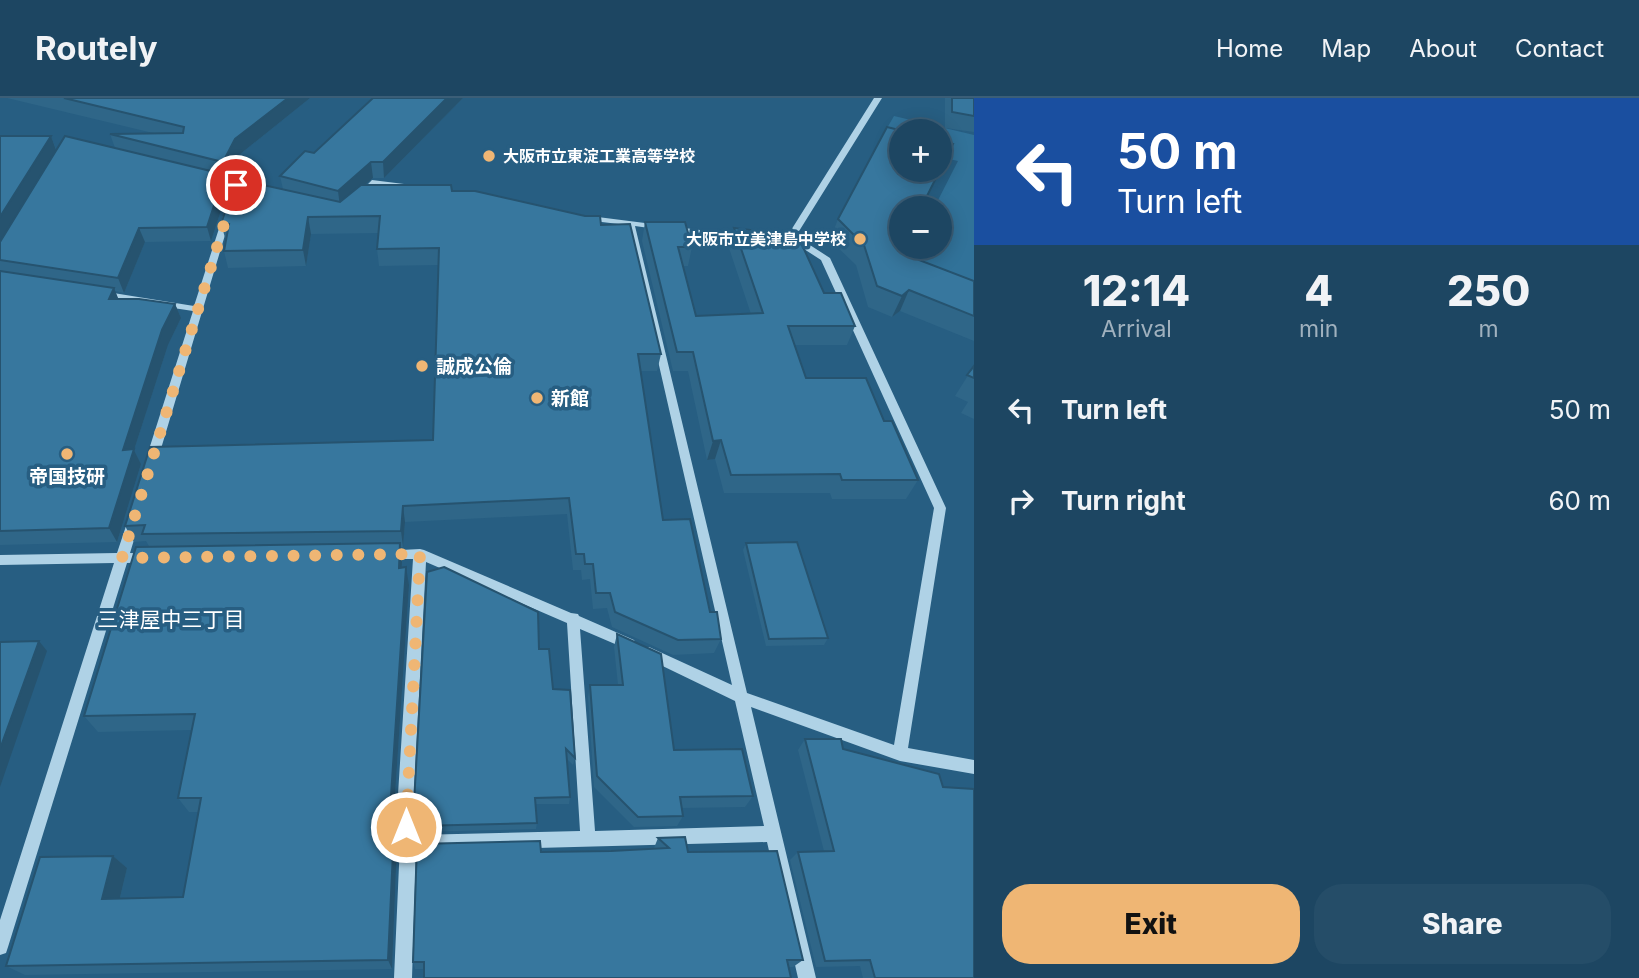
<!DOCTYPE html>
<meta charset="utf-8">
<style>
:root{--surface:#1d4662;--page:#254d68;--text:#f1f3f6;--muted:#a0b1be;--line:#3b5e77;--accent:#efb674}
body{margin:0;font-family:Inter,"Noto Sans JP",sans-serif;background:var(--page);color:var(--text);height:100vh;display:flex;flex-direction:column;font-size:26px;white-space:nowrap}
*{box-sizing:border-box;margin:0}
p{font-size:23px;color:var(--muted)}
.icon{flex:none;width:38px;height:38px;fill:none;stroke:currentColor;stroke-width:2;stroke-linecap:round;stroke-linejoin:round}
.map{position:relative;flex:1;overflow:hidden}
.details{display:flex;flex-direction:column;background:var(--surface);width:665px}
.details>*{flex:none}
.hud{background:#1a4fa0;color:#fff;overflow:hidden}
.fabs{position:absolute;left:889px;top:21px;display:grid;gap:14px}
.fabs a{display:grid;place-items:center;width:63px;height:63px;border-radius:50%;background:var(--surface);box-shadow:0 4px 18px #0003,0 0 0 2px var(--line);font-size:35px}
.pin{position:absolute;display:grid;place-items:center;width:60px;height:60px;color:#fff;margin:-30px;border:4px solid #fff;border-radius:50%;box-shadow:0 2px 7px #0007}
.me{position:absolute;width:77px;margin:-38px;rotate:0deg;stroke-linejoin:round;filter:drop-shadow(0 0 5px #0008)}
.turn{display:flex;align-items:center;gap:24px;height:147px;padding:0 28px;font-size:32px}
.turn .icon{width:91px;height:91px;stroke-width:2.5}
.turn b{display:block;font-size:49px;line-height:60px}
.eta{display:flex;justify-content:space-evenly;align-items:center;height:119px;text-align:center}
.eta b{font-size:42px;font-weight:800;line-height:49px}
.action{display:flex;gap:14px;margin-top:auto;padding:14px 28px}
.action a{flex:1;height:80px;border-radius:28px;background:var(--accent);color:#111;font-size:28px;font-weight:800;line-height:80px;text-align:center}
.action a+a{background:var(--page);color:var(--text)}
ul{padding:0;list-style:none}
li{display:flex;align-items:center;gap:21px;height:91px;padding:0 28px}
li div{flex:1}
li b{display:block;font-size:26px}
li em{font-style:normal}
header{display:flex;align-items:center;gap:42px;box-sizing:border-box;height:98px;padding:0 35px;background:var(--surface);border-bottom:2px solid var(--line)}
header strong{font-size:33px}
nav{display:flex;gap:38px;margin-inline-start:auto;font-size:24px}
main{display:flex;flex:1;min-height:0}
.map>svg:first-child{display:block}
.green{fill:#317299}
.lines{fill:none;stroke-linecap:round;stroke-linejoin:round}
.minor{fill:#afd2e6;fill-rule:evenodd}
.wall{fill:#2f6688}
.shaded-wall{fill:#26536f}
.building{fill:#37779e;stroke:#26536f;stroke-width:2}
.route{stroke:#efb674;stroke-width:12;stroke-dasharray:0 21.6}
.poi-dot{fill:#efb674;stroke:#275e82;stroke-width:2.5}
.labels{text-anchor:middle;stroke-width:7;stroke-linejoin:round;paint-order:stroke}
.far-poi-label{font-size:16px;font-weight:bold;fill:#fff;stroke:#275e82;text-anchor:start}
.poi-label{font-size:19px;font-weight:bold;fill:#fff;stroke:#275e82;text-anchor:start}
.neighbourhood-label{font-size:21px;fill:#fff;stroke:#275e82}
</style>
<header>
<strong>Routely</strong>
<nav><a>Home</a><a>Map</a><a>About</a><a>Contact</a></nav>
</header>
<main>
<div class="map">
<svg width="974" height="880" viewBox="0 0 974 880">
<rect width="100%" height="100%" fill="#275e82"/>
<path class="green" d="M894,18L974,37V201L921,181L914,149H940V110H934L958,63L940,59V33H901L879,44Z"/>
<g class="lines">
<g class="minor">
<path d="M874,0H882L796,138L830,160L946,410L908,650L974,662V676L900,663L751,609L816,880H798L767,744L416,753L412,880H394L400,745L397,712L413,461H382L380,457L382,453L420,451L424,452L571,515L578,516L579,518L634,542L636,546L634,550L629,552L580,531L595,733L764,728L735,603L644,559L642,555L644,551L649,549L732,587L627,127L585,122L581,119L582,117L747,138L751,141L747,144L635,128L747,595L894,647L934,410L821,162L790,142L778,147L774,144L788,137ZM426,464L567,525L580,733L415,737L413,712Z"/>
<path d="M206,78H212L253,91L249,93L206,82Z"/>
<path d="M372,82L412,87L416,89L412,91L377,87L365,99H359V95Z"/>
<path d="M224,115L231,117L157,364L151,368L145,364L193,213L101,199L96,196L101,193L194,208Z"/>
<path d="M134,417L140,422L130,455L151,456L153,460L151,464L127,465L8,849L6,855L0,857V822L114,465L0,467V457L117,455L128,422Z"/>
</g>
</g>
<g class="wall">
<path d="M7,0H310L239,57L227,80L220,78L223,80L227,94L211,143L145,144L124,195L115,193L118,201L175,206L181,220L168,247L134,352L141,366L117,444L0,447V38H51L56,51L115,50L110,36L153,35Z"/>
<path d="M373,0H463L384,80H373L366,87L452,93L601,127L661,256L657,273H640L663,422L710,514L721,541L714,555L673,557L612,529L607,510L593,511L590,481L582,482L581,472H573L567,416L405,424L403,449H400L402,470L409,487L394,712L397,745L392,871L25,877L6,868L113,758L127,770L120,800L183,799L198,714H189L178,700L192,632L98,634L84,618L149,448L146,443L134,444L125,428L433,342L438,167L379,168L377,151L379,135L311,136L306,168L228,170L224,153L226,143L221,126L283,91L280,78L314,55Z"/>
<path d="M945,0H974V34L945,30Z"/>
<path d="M944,66L922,110H901L919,162L974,183V243L900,213L892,219L868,209L856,167L830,142L838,121Z"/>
<path d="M645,124L692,149L688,168H683L696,218L751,216L729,150L734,130L824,195L855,228L847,247H795L806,280L884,323L918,382L906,401H832L830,395H724L715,361L707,362L688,273H673L642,143Z"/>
<path d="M974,268V321L961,315L968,304L955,298Z"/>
<path d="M746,445L828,540L824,547L766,548L743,452Z"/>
<path d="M617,536L674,652L753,698L745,709L682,710L683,718L677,728L634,729L594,689L588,599L590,587H618L614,549Z"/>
<path d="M539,551L575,660L573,667L567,661L570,699L569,706H535L537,725L536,731L417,734L416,728Z"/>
<path d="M805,641L843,651L974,880H863L860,868L816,869L790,762L798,754L824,753L798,652Z"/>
<path d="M658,740L688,754L803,862L793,869L415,871L413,864L541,754L654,751V750Z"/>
</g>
<g class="shaded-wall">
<path d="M288,0H310L239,57L227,80L223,64L235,41Z"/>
<path d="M447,0H463L384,80L383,64Z"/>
<path d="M51,38L56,52L0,146V119Z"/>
<path d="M953,46L922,110H921Z"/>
<path d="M371,64L373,80L340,109L338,93Z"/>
<path d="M219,75L221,84L223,80L227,94L211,143L207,129L217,79Z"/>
<path d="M308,119L311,136L306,168L303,152Z"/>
<path d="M139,130L145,144L124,195L118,180Z"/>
<path d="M114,190L120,205L109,201Z"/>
<path d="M909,192L900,213L892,219L902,198Z"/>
<path d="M175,206L181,220L168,247L134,352L141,366L117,444L109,430L123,352L162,232Z"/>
<path d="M721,342L715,361L707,362L713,343Z"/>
<path d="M403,408L405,424L403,449L401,433Z"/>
<path d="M400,445L402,464L401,489L399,470Z"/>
<path d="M406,469L409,487L394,712L397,745L392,871L388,862L391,698Z"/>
<path d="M39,543L47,553L0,689V651Z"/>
<path d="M113,758L127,770L117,812L102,801Z"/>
</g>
<g class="building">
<path d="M64,0H288L235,41L223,64L110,36L183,35L184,29Z"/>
<path d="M373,0H447L383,64H371L338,93L280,78L305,53L314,55Z"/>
<path d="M952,0H974V18L952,14Z"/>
<path d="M887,29L903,33H901V72H940V43L953,46L921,110H901V149H915L919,162L974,183V218L909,192L902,198L877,188L864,147L838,121Z"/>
<path d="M0,38H51L0,119Z"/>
<path d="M65,38L219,75L217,79L223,80L207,129L139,130L118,180L0,162V144Z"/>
<path d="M236,81L340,104L361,87H451L452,93H475L585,118H600L601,127L630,126L661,256H638L663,422L690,421L710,514H717L721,541L678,542L615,514L610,495H596L593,466H585L584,456H576L569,400L403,408L401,433L142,436L145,427L125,428L150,349L433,342L439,150L377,151L380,118L308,119L303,152L224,153L229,126H221Z"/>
<path d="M645,124H685L692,149H678L696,218L763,215L734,130L798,138L824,195H841L855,228H788L806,280H866L884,323H892L918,382H842L840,376L731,377L721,342L713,343L693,254H677Z"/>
<path d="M0,173L114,190L109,201H139L175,206L162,232L123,352L134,351L109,430L0,433Z"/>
<path d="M974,268V280L967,277Z"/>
<path d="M797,444L828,540L769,541L746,445Z"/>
<path d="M400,445L399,470L406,469L391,698L394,732L388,862L6,868L40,759L113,758L102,801L183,799L201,700H178L195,616L84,618L136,449Z"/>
<path d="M444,469L538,514L539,551H549L553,591L570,592L575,660L566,651L570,699L535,700L537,725L416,728L414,705L427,474Z"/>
<path d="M617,536L661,556L674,652L742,651L753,698L680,699L683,718L638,719L597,678L590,587H623Z"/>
<path d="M39,543L0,651V544Z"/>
<path d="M805,641H841L843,651L939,676L943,689L974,691V880H875L870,862L825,863L798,754L834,753Z"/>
<path d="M685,739L688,754L777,753L803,862H787L791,880H424V864H413L417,746L540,743L541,754L611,753L669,750L658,740Z"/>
</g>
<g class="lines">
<path class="route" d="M236,87L122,460L420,456L406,729"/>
</g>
<g class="poi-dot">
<circle cx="489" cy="58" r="7"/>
<circle cx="860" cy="141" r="7"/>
<circle cx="422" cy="268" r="7"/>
<circle cx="537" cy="300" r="7"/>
<circle cx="67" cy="356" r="7"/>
</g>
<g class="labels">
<g class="far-poi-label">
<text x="503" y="64">大阪市立東淀工業高等学校</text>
<text x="846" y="147" text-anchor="end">大阪市立美津島中学校</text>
</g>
<g class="poi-label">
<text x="436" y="275">誠成公倫</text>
<text x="551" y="307">新館</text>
<text x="67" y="385" text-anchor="middle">帝国技研</text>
</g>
<g class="neighbourhood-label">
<text x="171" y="529">三津屋中三丁目</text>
</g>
</g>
</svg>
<div class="fabs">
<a>+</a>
<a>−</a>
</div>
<div class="pin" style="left:236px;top:87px;background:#d93025"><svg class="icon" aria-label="arrive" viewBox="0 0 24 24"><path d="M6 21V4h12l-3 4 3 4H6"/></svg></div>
<svg class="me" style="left:406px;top:729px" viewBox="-20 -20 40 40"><circle r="17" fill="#efb674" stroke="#fff" stroke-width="3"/><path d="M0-11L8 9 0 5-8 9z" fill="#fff"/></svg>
</div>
<section class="details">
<div class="hud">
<div class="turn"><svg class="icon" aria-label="left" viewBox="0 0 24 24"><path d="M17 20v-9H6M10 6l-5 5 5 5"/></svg><div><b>50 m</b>Turn left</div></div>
</div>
<div class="eta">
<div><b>12:14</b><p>Arrival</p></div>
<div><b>4</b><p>min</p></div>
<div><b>250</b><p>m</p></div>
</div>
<ul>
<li><svg class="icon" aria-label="left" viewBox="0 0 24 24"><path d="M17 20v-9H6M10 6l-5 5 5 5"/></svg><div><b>Turn left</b></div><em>50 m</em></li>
<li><svg class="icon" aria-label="right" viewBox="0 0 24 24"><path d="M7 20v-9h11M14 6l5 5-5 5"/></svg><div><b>Turn right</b></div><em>60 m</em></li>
</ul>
<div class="action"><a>Exit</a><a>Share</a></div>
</section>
</main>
